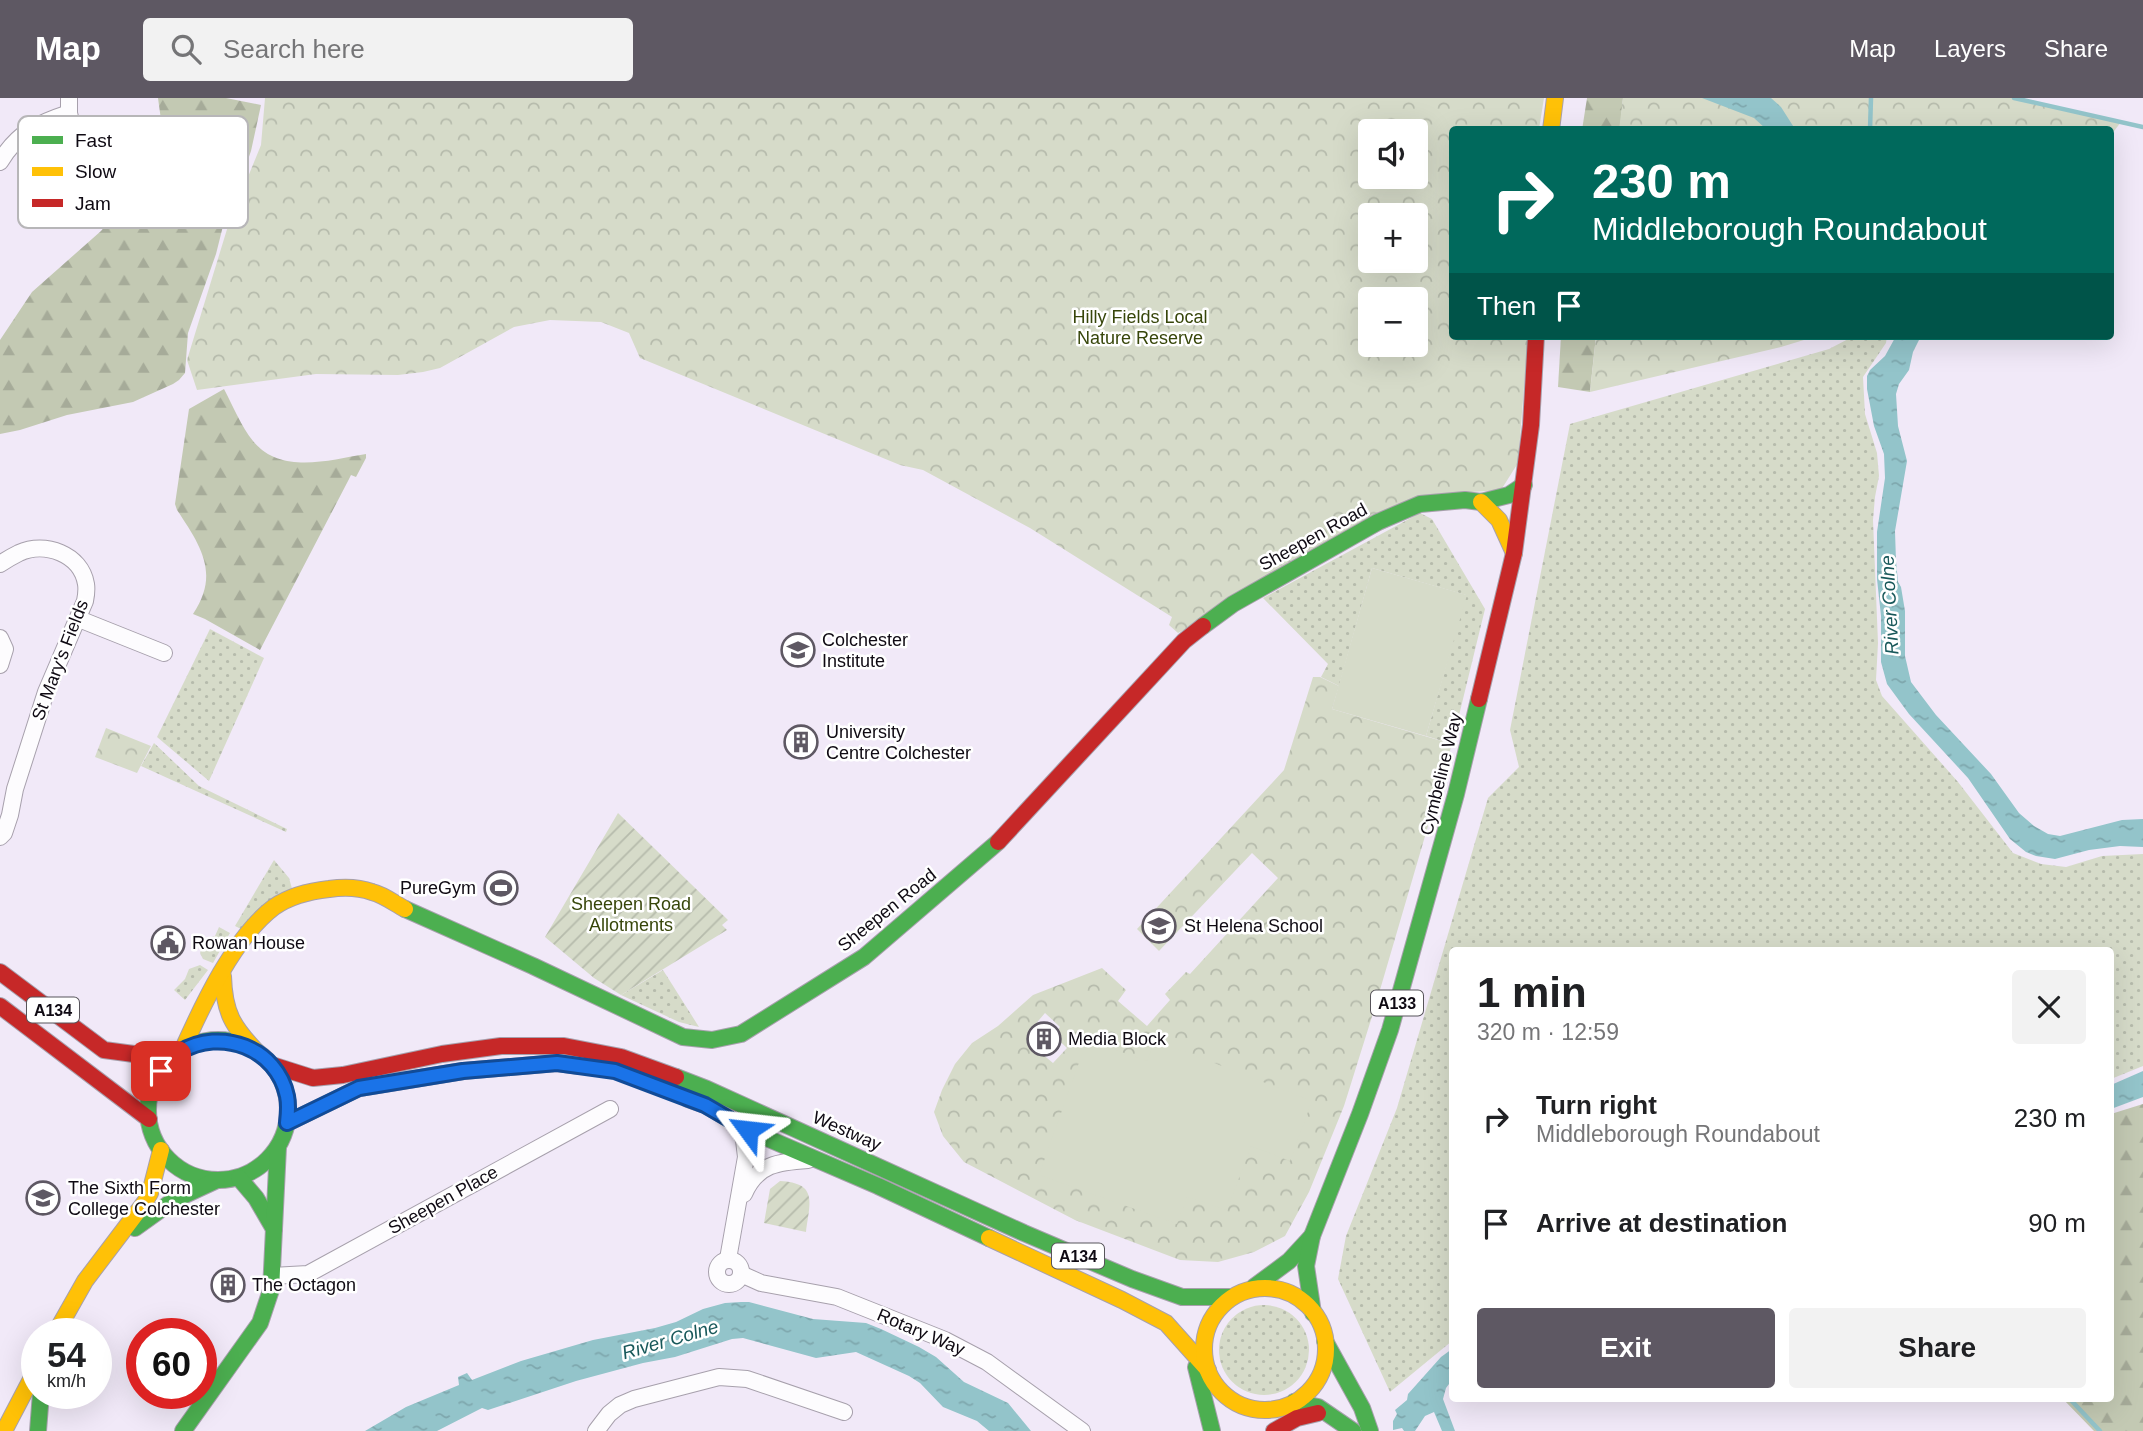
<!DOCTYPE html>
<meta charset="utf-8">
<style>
:root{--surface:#fff;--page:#f2f2f2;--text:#202124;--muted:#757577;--accent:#5e5863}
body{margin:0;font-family:Arial,sans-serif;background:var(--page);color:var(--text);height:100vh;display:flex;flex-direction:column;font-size:26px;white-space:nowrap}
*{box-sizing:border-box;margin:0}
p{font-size:23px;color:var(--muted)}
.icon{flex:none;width:38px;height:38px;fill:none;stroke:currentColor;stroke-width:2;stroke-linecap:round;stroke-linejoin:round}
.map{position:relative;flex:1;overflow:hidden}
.details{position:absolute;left:1449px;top:849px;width:665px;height:455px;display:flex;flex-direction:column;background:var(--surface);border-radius:7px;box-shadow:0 7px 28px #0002}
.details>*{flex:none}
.guide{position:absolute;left:1449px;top:28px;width:665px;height:214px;border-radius:7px;box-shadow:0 7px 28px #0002;background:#00695c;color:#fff;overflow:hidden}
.buttons{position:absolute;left:1358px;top:21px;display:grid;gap:14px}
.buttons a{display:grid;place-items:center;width:70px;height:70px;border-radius:7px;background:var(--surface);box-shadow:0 7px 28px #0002;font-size:35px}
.speed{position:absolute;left:21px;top:1220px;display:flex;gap:14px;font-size:35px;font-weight:700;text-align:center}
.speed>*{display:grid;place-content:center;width:91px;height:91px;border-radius:50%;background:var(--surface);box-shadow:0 7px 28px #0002;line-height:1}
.speed small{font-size:18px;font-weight:400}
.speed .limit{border:10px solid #d22;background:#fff;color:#111}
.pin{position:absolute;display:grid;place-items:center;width:60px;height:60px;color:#fff;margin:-30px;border-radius:14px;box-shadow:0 4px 10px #0006}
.me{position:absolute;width:77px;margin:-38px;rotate:300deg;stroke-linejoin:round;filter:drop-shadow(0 0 5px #0008)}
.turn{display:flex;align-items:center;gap:24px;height:147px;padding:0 28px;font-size:32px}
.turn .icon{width:91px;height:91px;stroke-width:2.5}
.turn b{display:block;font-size:49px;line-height:60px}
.then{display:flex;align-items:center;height:66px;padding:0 28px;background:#0003;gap:14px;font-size:26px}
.round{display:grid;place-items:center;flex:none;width:74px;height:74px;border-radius:7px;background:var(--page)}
.overview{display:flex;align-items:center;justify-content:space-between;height:119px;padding:0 28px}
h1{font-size:42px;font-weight:700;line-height:52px}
.primary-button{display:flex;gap:14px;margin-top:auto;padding:14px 28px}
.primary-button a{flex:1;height:80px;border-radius:7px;background:var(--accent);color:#fff;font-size:28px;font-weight:700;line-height:80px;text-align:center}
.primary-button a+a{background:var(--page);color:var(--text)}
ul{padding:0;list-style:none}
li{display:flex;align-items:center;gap:21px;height:105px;padding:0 28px}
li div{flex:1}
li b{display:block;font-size:26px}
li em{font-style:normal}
header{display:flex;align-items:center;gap:42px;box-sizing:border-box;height:98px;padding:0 35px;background:var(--accent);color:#fff}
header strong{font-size:33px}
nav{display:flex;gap:38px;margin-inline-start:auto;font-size:24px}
.search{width:490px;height:63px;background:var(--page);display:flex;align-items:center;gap:18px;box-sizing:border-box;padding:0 24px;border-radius:7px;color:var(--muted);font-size:26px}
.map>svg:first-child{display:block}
.grass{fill:url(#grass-dots)}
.forest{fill:url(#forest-firs)}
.park{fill:url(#park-crowns);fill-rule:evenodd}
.garden{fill:url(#garden-furrows)}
.pitch{fill:#d6dbc9}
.water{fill:url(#water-ripples)}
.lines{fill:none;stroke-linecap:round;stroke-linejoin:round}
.stream{stroke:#93c4ca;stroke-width:4.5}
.street-casing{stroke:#a7a0ac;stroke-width:18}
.fast-casing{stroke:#a7a0ac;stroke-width:18}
.slow-casing{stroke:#a7a0ac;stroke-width:18}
.jam-casing{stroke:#a7a0ac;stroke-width:18}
.street{stroke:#fdfcfe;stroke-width:16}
.fast{stroke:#4caf50;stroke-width:16}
.slow{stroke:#ffc107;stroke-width:16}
.jam{stroke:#c62828;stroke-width:16}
.route-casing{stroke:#114b97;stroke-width:18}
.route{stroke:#1a73e8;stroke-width:12}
.labels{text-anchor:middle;stroke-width:5;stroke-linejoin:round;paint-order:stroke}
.shield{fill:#fff;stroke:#57545a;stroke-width:2}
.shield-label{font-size:16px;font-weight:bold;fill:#0f0a13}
.park-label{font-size:18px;fill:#37460a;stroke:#fff}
.street-label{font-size:18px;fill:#0f0a13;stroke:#fff}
.poi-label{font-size:18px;fill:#0f0a13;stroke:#fff;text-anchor:start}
.water-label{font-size:19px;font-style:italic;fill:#18585a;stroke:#fff}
.key{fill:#fff;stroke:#b7b6b8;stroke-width:2}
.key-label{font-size:19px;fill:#0f0a13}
</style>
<header>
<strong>Map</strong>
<div class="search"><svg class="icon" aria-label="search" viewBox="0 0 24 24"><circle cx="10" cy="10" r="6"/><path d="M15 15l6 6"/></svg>Search here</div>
<nav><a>Map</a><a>Layers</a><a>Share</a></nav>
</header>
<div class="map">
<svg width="2143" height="1333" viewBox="0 0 2143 1333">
<defs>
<pattern id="grass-dots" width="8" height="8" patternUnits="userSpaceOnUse" patternTransform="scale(1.75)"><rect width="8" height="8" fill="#d6dbc9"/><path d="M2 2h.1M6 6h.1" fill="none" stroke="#b6bbac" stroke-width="1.8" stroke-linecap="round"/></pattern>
<pattern id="forest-firs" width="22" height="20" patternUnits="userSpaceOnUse" patternTransform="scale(1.75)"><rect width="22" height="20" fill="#c3c9b3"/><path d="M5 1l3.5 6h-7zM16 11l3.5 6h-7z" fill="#a6ab99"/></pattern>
<pattern id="park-crowns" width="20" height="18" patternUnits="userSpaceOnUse" patternTransform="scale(1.75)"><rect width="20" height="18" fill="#d6dbc9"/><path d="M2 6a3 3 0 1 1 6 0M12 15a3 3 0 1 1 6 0" fill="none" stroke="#b6bbac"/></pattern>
<pattern id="garden-furrows" width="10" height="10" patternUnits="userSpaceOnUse" patternTransform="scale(1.75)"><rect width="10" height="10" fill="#d6dbc9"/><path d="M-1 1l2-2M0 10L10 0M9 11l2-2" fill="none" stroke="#b6bbac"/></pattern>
<pattern id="water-ripples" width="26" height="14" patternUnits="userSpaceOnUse" patternTransform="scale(1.75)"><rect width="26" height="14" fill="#93c4ca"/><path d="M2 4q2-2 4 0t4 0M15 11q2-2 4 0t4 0" fill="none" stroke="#7ea7ad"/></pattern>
</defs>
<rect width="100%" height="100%" fill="#f1e9f8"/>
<g class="grass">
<path d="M1854,238H1887L1886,245L1863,279L1865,316L1877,355L1879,378L1875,399L1873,422L1878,545L1876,582L1882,598L1958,684L2013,755L2041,766L2066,769L2102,758L2143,756V968L2111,981L2110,852H1452V1243L1390,1294L1338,1181L1346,1138L1397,1010L1488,700L1519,669L1510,632L1570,326L1829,251Z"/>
<path d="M1420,415L1432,421L1485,511L1452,646L1426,638L1466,497L1372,470L1339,588L1321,579L1328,566L1263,500Z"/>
<path d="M210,531L264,560L209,683L157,639Z"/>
<path d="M154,645L199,688L287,731L286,734L141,668Z"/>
<path d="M274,762L289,780L293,794L241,831L235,828Z"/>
<path d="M219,829L230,835L213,865L203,861L200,855L206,841L215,838Z"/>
<path d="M200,867L208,872L185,902L174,892L185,881L189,871Z"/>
<path d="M663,872L699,929L679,924L621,897Z"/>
<circle cx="1264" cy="1252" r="45"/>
</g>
<g class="forest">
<path d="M158,0H226L261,7L251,53L242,79L226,116L216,156L188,235L185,275L179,282L173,286L133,304L67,317L20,332L0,336V242L32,194L101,133L111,121L161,22Z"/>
<path d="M1587,0H1623L1620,31L1582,32Z"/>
<path d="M1561,238H1596L1590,294L1558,289Z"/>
<path d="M224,291C233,308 241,328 253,343C281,377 329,362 366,356V360L356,379L351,377L348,383L260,552L205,521L193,516C220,476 201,448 177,412L175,406L189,311Z"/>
<path d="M2143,1006V1333H2094L2062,1300H2110L2111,1016Z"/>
</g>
<g class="park">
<path d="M265,0H1544L1539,31L1452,32V238H1528L1518,365L1501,392L1456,395L1178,535L1169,527L1172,519L1030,430L923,372L900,367L640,260L629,235L601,224L550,222L514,229L440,270L423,274L398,277L316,276L197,292L187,262L228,128L261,47ZM1370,33H1416V79H1370ZM1370,117H1416V163H1370ZM1370,201H1416V247H1370Z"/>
<path d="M1623,0H2015L2121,24L2111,37L2110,32H1619Z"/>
<path d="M1596,238H1817L1781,249L1590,294Z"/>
<path d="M1313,579H1320L1339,588L1332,611L1452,646L1375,909L1344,1008L1309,1094L1285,1138L1254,1154L1218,1164L1180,1162L1075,1122L964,1064L943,1038L934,1014L942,992L955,966L972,945L998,928L1033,897L1102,870L1126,892L1118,903L1147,928L1170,902L1165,896L1186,874L1190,876L1278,780L1252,755L1159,853L1137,831L1284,672ZM1045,915L1060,929L1053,937L1067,950L1053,965L1029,945L1033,939L1028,935Z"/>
<path d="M106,630L151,648L137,675L95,659Z"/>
</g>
<g class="garden">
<path d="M618,715L728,822L722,827L727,832L621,897L594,880L545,839Z"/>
<path d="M780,1083C818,1085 810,1104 806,1134L764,1125L770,1091Z"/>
</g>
<g class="pitch">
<path d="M1372,470L1467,497L1426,638L1332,611Z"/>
<path d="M1087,942L1147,963L1155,942L1312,1003L1290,1063L1251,1048L1227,1112L1187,1099L1177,1126L1039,1077Z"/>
</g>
<g class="water">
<path d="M1702,0H1771L1781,9L1795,31H1766L1754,20Z"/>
<path d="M1896,238H1921L1913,254L1909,272L1899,286L1896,296L1898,328L1907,363L1895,433L1896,463L1898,484L1901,489L1905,513V558L1911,584L1936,617L1991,676L2019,715L2034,728L2048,736L2060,738L2122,722L2143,721V749L2120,748L2089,752L2055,761L2036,758L2026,754L2010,741L1968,680L1909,616L1887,586L1881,564V518L1877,481V434L1885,380L1884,356L1874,328L1867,291V278L1870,272L1885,258Z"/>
<path d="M2143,973V999L2111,1011V987Z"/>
<path d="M741,1204H749L813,1221L866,1225L881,1231L919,1249L936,1259L964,1284L1008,1305L1031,1333H989L977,1323L943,1309L920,1285L909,1278L856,1254L816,1260L743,1240L732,1241L675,1259L643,1265L576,1283L488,1312L482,1310L437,1333H365L406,1309L459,1287L458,1279L467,1275L472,1282L521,1263L593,1242L655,1230L676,1224L703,1211L725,1205Z"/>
<path d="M1452,1251V1282L1446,1290L1443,1301L1455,1333H1442L1434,1314L1425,1318L1415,1333H1404L1402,1330L1393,1332V1323L1397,1316L1395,1312L1407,1302L1408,1296L1441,1259Z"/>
</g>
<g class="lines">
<g class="stream">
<path d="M2014,0L2143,29"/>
<path d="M1870,32L1871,0"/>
<path d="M2069,1300L2100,1333"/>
</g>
<defs>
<g id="street">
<path d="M69,0V15L74,36"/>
<path d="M0,64C17,35 38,25 69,15"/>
<path d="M0,466C6,462 13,458 19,455C45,443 81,456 86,486C87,492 86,498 85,503L46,594L15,691L10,717L4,735L0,739"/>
<path d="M79,521L164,555"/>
<path d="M0,540L5,551L0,567"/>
<path d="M744,1096C757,1066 778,1064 808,1062"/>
<path d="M728,1161L746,1059L744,1042L737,1025"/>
<circle cx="729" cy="1174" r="12"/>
<path d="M741,1176L761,1185L837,1199L945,1242L987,1264L1082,1333"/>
<path d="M272,1178L308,1176L610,1011"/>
<path d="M596,1333L609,1316L620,1307L634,1301L719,1279L747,1281L844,1314"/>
</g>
<g id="fast">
<path d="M1203,528L1233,506L1378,424L1420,406L1465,402L1481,404L1509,397L1524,387"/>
<path d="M405,811L533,868L683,939L712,942L741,936L864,859L998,744"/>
<circle cx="218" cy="1012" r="70"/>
<path d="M676,979L707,991L1024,1135L1132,1181L1182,1199H1232"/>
<path d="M688,1001L705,1007L748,1032L878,1088L989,1140"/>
<path d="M287,1025L359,990L463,973L557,965L580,968"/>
<path d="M239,1080L256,1100L274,1131"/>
<path d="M135,1130L174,1102L217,1082"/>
<path d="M1254,1189L1289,1163L1312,1138"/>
<path d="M1313,1215L1306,1168L1312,1138L1360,1016L1390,932L1456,696L1479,601"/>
<path d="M1325,1243L1362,1310L1370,1333"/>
<path d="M1196,1269L1212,1333"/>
<path d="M1294,1304L1318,1309L1353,1333"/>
<path d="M38,1333L41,1295"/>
<path d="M183,1333L260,1225L271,1192L278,1049"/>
</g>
<g id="slow">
<path d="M1551,32L1555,0"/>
<path d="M1481,404L1499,422L1514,455"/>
<path d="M223,878C224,915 233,929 258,955"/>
<path d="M182,953C202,908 234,839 274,809C290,798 310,793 329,791C343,789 358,789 372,794C384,797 394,805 405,811"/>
<path d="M989,1140L1122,1202L1166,1225L1208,1272"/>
<circle cx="1265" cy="1251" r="61"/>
<path d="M55,1236L85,1183L145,1104L150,1095L161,1052"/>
<path d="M4,1333L37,1270"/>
</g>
<g id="jam">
<path d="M1479,601L1514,455L1531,327L1536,238"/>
<path d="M998,744L1184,543L1203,528"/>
<path d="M0,874L104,952L171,961"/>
<path d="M0,908L149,1021"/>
<path d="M272,967L313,980L343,977L442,956L501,948H564L621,959L676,979"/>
<path d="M1274,1333L1297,1320L1318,1315"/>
</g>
</defs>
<use href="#street" class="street-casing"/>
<use href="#fast" class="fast-casing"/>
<use href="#slow" class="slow-casing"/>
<use href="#jam" class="jam-casing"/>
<use href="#street" class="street"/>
<use href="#fast" class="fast"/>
<use href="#slow" class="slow"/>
<use href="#jam" class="jam"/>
</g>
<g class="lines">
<defs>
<path id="route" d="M161,973C167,966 172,959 180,954C221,929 277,950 287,998C289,1007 288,1016 287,1025L359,990L463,973L557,965L615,973L705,1007L748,1032"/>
</defs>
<use href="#route" class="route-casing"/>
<use href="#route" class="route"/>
</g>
<defs>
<symbol id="university-ring" viewBox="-11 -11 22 22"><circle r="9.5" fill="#fff" stroke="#5e5863" stroke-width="1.5"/><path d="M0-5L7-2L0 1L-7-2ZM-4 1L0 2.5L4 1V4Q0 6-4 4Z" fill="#5e5863"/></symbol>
<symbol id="building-ring" viewBox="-11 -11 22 22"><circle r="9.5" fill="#fff" stroke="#5e5863" stroke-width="1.5"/><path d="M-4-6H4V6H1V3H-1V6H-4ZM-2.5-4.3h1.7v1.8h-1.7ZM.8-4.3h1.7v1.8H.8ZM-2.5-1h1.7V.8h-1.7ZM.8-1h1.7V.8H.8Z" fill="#5e5863"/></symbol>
<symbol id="stadium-ring" viewBox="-11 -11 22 22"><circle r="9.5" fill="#fff" stroke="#5e5863" stroke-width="1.5"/><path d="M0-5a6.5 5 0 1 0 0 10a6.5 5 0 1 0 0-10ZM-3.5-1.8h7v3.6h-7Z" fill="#5e5863"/></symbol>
<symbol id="school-ring" viewBox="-11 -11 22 22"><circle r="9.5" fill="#fff" stroke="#5e5863" stroke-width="1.5"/><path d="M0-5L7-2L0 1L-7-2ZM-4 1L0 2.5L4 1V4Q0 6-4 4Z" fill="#5e5863"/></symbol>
<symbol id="civic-ring" viewBox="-11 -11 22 22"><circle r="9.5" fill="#fff" stroke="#5e5863" stroke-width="1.5"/><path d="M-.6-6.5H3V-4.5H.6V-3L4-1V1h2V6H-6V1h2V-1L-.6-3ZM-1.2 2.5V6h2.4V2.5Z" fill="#5e5863"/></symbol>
</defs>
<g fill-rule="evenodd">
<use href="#university-ring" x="779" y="533" width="38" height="38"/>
<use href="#building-ring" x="782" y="625" width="38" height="38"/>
<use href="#stadium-ring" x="482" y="771" width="38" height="38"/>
<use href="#school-ring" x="1140" y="809" width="38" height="38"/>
<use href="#civic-ring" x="149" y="826" width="38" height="38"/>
<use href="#building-ring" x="1025" y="922" width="38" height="38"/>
<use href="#university-ring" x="24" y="1081" width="38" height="38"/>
<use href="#building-ring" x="209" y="1168" width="38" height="38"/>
</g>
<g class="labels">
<g class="shield">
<rect x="1371" y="892.5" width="52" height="25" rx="5"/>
<rect x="27" y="899.5" width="52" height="25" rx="5"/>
<rect x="1052" y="1145.5" width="52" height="25" rx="5"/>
</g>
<g class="shield-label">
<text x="1397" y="911">A133</text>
<text x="53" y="918">A134</text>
<text x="1078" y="1164">A134</text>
</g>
<g class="park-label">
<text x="1140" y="225">Hilly Fields Local<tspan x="1140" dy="21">Nature Reserve</tspan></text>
<text x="631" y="812">Sheepen Road<tspan x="631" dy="21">Allotments</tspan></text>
</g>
<g class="street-label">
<text transform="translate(1313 439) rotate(-29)" y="6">Sheepen Road</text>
<text transform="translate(60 562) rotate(-69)" y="6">St Mary's Fields</text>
<text transform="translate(1441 676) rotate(-76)" y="6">Cymbeline Way</text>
<text transform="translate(887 812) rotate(-39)" y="6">Sheepen Road</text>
<text transform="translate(847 1033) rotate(24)" y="6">Westway</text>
<text transform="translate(443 1102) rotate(-29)" y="6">Sheepen Place</text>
<text transform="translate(921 1234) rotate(23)" y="6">Rotary Way</text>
</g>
<g class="poi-label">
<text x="822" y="548">Colchester<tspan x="822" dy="21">Institute</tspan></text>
<text x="826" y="640">University<tspan x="826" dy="21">Centre Colchester</tspan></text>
<text x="476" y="796" text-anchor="end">PureGym</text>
<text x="1184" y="834">St Helena School</text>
<text x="192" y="851">Rowan House</text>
<text x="1068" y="947">Media Block</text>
<text x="68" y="1096">The Sixth Form<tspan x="68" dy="21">College Colchester</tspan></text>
<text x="252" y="1193">The Octagon</text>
</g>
<g class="water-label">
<text transform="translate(1889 507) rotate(-93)" y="7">River Colne</text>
<text transform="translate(670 1241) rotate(-16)" y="7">River Colne</text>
</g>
</g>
<rect x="18" y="18" width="230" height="112" rx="10" class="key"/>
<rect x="32" y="38" width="31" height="8" fill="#4caf50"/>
<rect x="32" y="69" width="31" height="9" fill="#ffc107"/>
<rect x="32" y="101" width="31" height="8" fill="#c62828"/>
<g class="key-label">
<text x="75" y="49">Fast</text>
<text x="75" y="80">Slow</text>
<text x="75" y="112">Jam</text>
</g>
</svg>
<div class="buttons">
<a><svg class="icon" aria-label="sound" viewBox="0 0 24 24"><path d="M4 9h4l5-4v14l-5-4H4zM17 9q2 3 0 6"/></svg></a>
<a>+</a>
<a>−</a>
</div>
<div class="speed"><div>54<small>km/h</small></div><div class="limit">60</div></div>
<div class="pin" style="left:161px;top:973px;background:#d93025"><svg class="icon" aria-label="arrive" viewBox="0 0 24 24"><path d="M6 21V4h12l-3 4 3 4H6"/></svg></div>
<svg class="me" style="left:748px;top:1032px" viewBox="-20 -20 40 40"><path d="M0-17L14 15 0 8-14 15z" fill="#1a73e8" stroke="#fff" stroke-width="4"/></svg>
<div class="guide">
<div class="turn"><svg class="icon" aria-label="right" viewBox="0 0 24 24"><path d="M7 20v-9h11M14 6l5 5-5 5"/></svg><div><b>230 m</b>Middleborough Roundabout</div></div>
<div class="then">Then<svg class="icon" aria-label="arrive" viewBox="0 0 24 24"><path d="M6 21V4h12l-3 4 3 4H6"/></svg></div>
</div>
<section class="details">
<div class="overview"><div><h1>1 min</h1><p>320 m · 12:59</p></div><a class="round"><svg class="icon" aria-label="close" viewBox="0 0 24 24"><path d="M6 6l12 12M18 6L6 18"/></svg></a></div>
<ul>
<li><svg class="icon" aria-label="right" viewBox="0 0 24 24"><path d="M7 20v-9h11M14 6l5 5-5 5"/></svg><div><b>Turn right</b><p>Middleborough Roundabout</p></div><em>230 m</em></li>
<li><svg class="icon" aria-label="arrive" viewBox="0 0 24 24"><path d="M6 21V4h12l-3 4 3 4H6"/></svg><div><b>Arrive at destination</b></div><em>90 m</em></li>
</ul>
<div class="primary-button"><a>Exit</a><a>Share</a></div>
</section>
</div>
